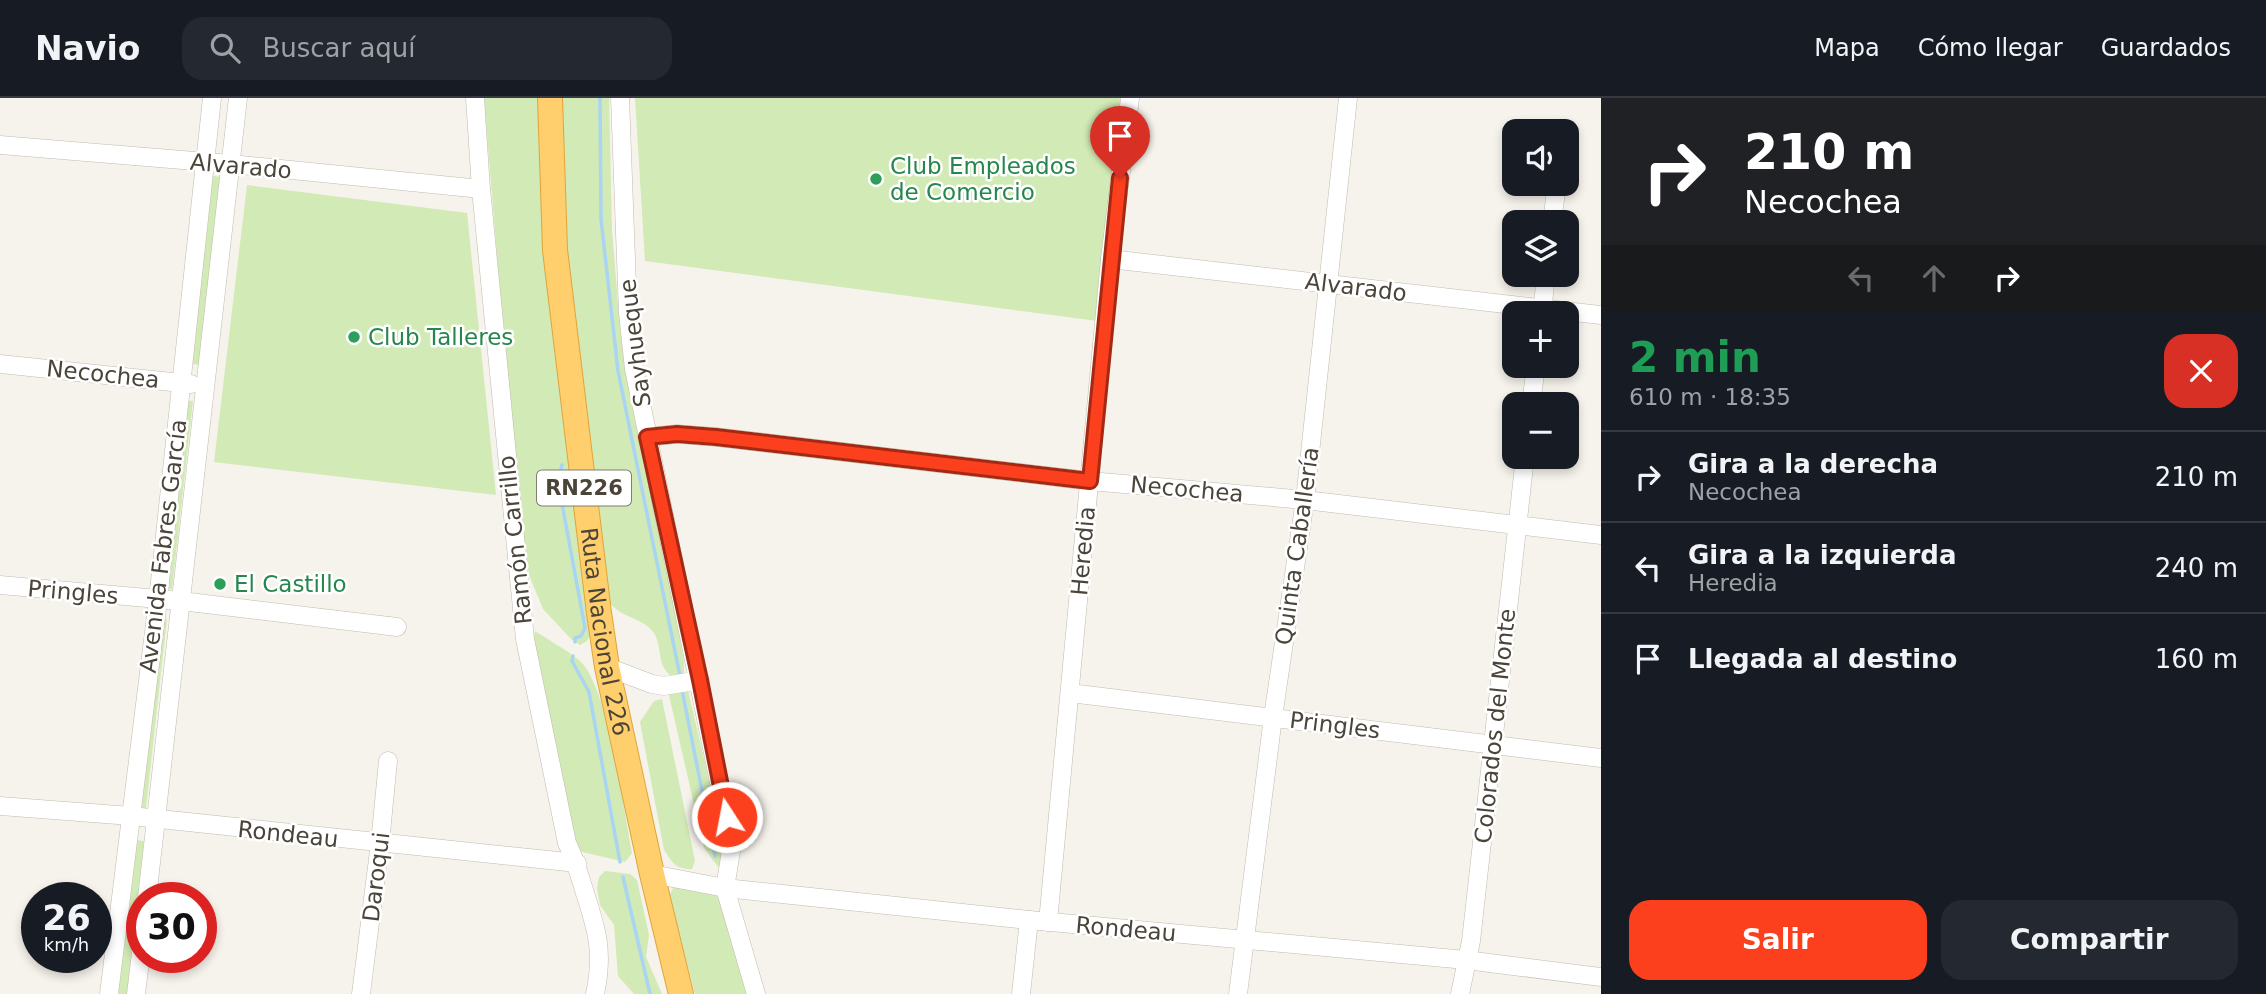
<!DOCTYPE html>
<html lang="es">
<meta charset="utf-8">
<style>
:root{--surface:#171b24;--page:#242831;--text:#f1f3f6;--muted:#9ea1a6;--line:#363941;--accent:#fc3f1d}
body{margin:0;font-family:"DejaVu Sans",sans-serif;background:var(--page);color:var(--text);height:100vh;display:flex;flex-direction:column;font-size:26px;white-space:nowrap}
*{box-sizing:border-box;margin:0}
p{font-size:23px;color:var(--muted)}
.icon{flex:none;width:38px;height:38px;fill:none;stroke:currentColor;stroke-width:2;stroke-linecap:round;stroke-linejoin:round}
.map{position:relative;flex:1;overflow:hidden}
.details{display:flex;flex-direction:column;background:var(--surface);width:665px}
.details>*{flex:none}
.hud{background:#202124;color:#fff;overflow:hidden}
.tools{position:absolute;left:1502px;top:21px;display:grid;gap:14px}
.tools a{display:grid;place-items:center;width:77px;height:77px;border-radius:14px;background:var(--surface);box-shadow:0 4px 10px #0003;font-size:35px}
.speed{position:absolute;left:21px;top:784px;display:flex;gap:14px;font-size:35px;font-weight:700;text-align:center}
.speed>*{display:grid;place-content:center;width:91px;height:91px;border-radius:50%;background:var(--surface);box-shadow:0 4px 10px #0003;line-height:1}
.speed small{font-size:18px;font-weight:400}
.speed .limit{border:10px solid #d22;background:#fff;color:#111}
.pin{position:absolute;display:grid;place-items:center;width:60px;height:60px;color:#fff;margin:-72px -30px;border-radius:50% 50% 50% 0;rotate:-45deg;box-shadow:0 0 7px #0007}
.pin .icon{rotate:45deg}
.me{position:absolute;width:77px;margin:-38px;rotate:349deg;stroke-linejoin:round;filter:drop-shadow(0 0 5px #0008)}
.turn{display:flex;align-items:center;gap:24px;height:147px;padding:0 28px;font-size:32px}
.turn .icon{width:91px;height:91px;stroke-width:2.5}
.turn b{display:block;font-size:49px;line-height:60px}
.lanes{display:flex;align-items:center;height:66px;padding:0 28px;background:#0003;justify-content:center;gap:35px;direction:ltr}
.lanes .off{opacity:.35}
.round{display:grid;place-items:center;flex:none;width:74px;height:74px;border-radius:21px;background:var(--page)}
.headline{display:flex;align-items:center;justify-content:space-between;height:119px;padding:0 28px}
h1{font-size:42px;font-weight:600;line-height:52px;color:#1e9e55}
.primary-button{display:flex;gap:14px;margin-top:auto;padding:14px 28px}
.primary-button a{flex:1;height:80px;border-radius:21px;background:var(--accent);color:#fff;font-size:28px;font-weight:600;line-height:80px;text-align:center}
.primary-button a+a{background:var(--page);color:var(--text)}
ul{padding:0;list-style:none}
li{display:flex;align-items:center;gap:21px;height:91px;padding:0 28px;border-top:2px solid var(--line)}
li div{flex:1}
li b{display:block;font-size:26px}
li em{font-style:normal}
header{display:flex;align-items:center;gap:42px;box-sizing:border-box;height:98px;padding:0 35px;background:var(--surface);border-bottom:2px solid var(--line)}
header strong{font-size:33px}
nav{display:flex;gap:38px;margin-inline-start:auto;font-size:24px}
.search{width:490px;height:63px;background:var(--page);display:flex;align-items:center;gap:18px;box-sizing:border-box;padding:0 24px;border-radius:21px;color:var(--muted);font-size:26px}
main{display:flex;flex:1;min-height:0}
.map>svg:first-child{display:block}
.green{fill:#d2eab5}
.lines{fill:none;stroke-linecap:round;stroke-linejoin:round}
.stream{stroke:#a9d4f2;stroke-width:3.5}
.minor-casing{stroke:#c2bbae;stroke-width:19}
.highway-casing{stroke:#e0a43c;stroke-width:26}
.minor{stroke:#fff;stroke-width:18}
.highway{stroke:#ffcf6e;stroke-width:24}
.route-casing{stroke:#a42913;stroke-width:18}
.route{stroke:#fc3f1d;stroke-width:12}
.leisure-dot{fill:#2e9e5b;stroke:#fff;stroke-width:2.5}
.labels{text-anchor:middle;stroke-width:5;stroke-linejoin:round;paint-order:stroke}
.shield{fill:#fff;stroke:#817c74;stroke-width:2}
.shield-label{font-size:21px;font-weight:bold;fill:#4b4439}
.street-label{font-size:23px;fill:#4b4439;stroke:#fff}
.leisure-label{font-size:23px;fill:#27864d;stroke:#fff;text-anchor:start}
</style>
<header>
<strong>Navio</strong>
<div class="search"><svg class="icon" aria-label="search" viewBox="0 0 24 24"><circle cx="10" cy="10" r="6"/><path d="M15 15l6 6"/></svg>Buscar aquí</div>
<nav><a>Mapa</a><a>Cómo llegar</a><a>Guardados</a></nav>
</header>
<main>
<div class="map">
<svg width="1601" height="896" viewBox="0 0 1601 896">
<rect width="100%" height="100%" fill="#f6f3ec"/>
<g class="green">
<path d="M484,0H542L591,536L587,543L580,547L571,541L543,511L529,477L517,400Z"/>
<path d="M561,0H609L612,132L619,218L634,307L656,412L684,563V575L673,579C656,569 663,550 654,535C643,519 622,521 609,504L581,297L565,125Z"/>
<path d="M635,0H1120L1097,223L645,163Z"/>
<path d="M213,78L222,79L201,267L192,266Z"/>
<path d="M247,87L467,115L496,397L214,364Z"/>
<path d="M184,302L193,303L172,491L163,490Z"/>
<path d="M159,520L167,521L146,710L137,709Z"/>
<path d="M535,533C550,543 567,552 580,563C608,588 624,714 632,755L625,764L578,753L569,741L532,547Z"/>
<path d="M687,588L724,746L722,774L704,750L668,593Z"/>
<path d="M662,601L695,763L692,771C675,771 673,765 664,752L640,624L654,603Z"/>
<path d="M135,742L144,743L127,896H118Z"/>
<path d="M605,773L630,776L637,782L649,837L646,859L662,896H634L618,878L614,827L600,807L597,790L599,779Z"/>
<path d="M675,787L706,793L724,802L753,896H695L669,798Z"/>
</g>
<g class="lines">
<g class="stream">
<path d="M600,0L601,121L618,273L680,578"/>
<path d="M562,367L558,384L585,530L581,538L575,540V544"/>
<path d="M573,558L572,563L589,594L620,764"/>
<path d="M682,592L715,758"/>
<path d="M623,779L650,896"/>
</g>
<defs>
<g id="minor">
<path d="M475,0L481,91L525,541L567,745C575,761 579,776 584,792C597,832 604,854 595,896"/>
<path d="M620,0L628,215L634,271L732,747L725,790L756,896"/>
<path d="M0,47L231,66L481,91"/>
<path d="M1552,124L1557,86"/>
<path d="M1110,161L1601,217"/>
<path d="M1542,215L1546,177"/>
<path d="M0,266L191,286"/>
<path d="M1531,306L1536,268"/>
<path d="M647,339L677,336L716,339L1090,383L1305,402L1601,437"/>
<path d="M0,487L181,503L397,529"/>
<path d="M607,569L652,586L664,588L700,582"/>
<path d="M1070,595L1601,660"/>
<path d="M0,708L131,718L577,765"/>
<path d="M652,776L725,790L1029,822L1466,862L1601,879"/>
<path d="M147,800L238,0"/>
<path d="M1048,824L1110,161L1130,0"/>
<path d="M109,896L158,502L212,0"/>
<path d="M136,896L142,847"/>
<path d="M361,896L380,745L388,663"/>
<path d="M1021,896L1029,822"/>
<path d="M1238,896L1273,619L1305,402L1348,0"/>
<path d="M1460,896L1471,843L1525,359"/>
</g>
<g id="highway">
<path id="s1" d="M550,0L555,152L599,515L607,569L652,776L681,896"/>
</g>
</defs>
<use href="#minor" class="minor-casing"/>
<use href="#highway" class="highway-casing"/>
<use href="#minor" class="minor"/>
<use href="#highway" class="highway"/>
</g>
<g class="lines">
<defs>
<path id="route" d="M727,719L700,582L647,339L677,336L716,339L1090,383L1120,80"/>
</defs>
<use href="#route" class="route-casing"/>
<use href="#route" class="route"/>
</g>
<g class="leisure-dot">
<circle cx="876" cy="81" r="7"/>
<circle cx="354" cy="239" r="7"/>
<circle cx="220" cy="486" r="7"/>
</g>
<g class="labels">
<rect class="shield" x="537" y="372.5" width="94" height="35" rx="5"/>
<g class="shield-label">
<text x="584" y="397">RN226</text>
</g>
<g class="street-label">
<text transform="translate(241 68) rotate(5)" y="8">Alvarado</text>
<text transform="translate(1356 189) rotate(7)" y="8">Alvarado</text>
<text transform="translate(635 245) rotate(-97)" y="8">Sayhueque</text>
<text transform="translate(103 276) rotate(6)" y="8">Necochea</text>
<text transform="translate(1187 391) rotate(5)" y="8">Necochea</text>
<text transform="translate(515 442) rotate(-96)" y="8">Ramón Carrillo</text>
<text transform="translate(163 448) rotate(-83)" y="8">Avenida Fabres García</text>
<text transform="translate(1297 448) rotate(-82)" y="8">Quinta Caballería</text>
<text transform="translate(1083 453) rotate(-85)" y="8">Heredia</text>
<text transform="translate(73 494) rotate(5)" y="8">Pringles</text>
<text dy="8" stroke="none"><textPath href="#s1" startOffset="537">Ruta Nacional 226</textPath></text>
<text transform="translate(1335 627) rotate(7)" y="8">Pringles</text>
<text transform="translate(1495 628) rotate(-84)" y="8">Colorados del Monte</text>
<text transform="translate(288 736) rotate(6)" y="8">Rondeau</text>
<text transform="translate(376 779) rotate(-83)" y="8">Daroqui</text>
<text transform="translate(1126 831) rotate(5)" y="8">Rondeau</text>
</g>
<g class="leisure-label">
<text x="890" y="76">Club Empleados<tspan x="890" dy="26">de Comercio</tspan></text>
<text x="368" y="247">Club Talleres</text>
<text x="234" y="494">El Castillo</text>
</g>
</g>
</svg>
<div class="tools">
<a><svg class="icon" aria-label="sound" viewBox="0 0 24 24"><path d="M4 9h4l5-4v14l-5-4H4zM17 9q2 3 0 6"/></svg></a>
<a><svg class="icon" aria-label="layers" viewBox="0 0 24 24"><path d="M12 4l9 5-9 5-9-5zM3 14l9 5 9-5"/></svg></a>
<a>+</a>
<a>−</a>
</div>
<div class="speed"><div>26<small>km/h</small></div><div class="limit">30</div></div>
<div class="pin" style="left:1120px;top:80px;background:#d93025"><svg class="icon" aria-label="arrive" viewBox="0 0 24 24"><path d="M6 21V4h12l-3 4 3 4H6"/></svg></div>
<svg class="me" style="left:727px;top:719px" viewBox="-20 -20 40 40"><circle r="17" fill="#fc3f1d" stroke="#fff" stroke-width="3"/><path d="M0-11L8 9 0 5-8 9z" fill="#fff"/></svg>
</div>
<section class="details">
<div class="hud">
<div class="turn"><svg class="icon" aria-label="right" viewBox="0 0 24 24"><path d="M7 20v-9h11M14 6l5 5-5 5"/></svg><div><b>210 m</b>Necochea</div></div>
<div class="lanes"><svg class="icon off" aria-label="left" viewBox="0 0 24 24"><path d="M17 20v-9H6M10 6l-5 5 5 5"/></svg><svg class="icon off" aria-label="ahead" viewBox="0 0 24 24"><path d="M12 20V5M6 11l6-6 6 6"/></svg><svg class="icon" aria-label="right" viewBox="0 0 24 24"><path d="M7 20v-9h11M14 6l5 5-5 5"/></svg></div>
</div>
<div class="headline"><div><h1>2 min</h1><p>610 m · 18:35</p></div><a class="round" style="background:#d93025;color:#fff"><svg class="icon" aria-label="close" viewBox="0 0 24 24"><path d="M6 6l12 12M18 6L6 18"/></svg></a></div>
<ul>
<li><svg class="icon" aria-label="right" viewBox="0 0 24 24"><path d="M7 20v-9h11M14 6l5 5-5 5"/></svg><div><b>Gira a la derecha</b><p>Necochea</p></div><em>210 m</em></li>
<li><svg class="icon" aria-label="left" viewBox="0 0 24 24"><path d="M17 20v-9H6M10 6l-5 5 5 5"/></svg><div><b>Gira a la izquierda</b><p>Heredia</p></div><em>240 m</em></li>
<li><svg class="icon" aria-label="arrive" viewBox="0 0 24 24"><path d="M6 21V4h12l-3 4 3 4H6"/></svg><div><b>Llegada al destino</b></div><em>160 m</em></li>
</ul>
<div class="primary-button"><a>Salir</a><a>Compartir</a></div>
</section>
</main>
